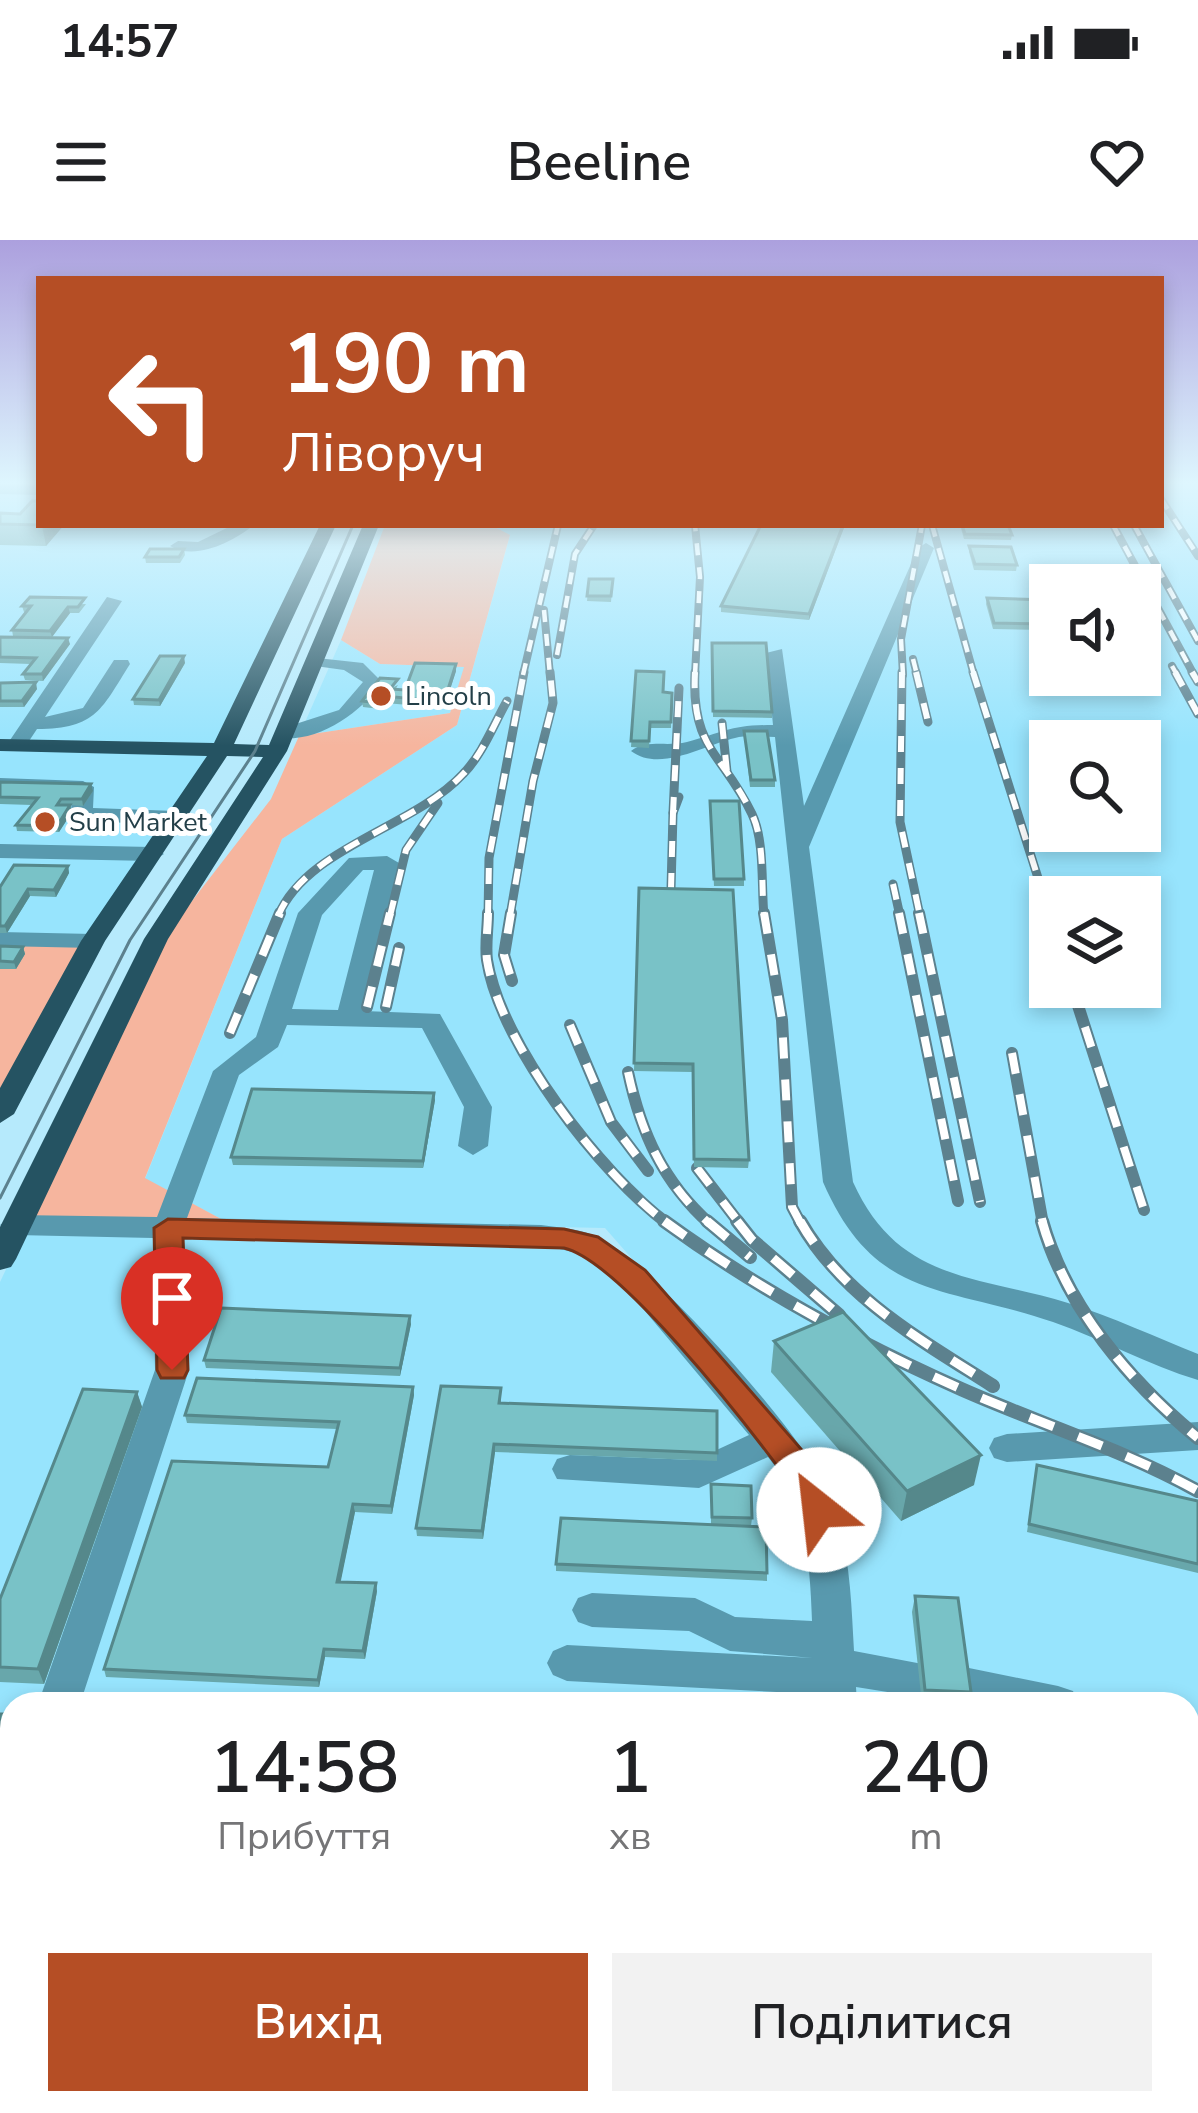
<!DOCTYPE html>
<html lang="uk">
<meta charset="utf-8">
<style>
:root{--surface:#fff;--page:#f2f2f2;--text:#202124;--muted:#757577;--accent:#b54e25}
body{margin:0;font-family:"Nunito Sans",sans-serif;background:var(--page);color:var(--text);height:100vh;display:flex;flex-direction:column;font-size:45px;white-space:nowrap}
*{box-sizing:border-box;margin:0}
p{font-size:39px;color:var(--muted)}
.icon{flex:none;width:66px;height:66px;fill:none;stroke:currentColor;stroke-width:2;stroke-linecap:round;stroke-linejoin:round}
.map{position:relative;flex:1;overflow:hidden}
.sheet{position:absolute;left:0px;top:1452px;width:1200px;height:423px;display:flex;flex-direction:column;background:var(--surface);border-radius:36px 36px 0 0;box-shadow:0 6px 18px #0003}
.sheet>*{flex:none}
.hud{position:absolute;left:36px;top:36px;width:1128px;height:252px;border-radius:0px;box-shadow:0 6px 18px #0003;background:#b54e25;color:#fff;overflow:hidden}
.fabs{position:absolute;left:1029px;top:324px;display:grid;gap:24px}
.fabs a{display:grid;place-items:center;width:132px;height:132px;border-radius:0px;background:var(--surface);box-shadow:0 6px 18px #0003;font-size:60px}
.pin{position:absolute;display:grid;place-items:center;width:102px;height:102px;color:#fff;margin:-123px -51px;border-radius:50% 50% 50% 0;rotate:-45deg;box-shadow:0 0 12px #0007}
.pin .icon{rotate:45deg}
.me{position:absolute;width:132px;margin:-66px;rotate:331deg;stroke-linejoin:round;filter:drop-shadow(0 0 9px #0008)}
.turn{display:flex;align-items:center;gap:42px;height:252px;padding:0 48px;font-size:54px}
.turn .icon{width:156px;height:156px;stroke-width:2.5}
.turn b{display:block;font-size:84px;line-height:102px}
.eta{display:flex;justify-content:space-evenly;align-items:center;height:204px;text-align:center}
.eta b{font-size:72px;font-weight:600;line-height:84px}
.cta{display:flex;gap:24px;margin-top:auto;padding:24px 48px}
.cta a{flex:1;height:138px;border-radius:0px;background:var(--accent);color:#fff;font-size:48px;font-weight:600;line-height:138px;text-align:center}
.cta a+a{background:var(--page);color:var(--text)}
.status{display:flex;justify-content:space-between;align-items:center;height:84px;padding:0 60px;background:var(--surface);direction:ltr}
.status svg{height:33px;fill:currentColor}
header{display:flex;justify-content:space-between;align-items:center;height:156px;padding:0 48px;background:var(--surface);font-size:54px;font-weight:600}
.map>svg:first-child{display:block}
.built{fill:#97e4fd;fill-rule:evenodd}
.green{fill:#f6b59e}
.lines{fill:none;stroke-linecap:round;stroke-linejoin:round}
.minor{fill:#5899ae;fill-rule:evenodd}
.major{fill:#255362;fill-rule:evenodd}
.tram{stroke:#5c818e;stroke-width:3}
.rail-far3-casing{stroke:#5c818e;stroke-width:8}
.rail-far2-casing{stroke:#5c818e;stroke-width:9}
.rail-far1-casing{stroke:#5c818e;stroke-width:12}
.rail-casing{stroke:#5c818e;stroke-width:14}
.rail-far3{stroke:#fff;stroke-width:4.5;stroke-dasharray:12;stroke-linecap:butt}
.rail-far2{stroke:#fff;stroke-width:6;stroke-dasharray:16;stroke-linecap:butt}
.rail-far1{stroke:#fff;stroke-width:8;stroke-dasharray:21;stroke-linecap:butt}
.rail{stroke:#fff;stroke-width:9;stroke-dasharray:26;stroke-linecap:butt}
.wall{fill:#68a7ab}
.shaded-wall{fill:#55888b}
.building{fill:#79c2c7;stroke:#55888b;stroke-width:3}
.route{fill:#b54e25;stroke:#763318;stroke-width:3}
.poi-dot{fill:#b54e25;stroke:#fff;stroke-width:4.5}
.labels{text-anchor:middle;stroke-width:10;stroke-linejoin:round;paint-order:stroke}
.far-poi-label{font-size:27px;fill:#233f48;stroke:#fff;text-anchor:start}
</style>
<div class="status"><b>14:57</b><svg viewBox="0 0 49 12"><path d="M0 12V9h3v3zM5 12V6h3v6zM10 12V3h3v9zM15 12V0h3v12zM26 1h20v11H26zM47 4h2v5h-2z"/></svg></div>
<header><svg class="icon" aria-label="menu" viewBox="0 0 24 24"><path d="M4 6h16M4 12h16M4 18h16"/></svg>Beeline<svg class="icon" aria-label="heart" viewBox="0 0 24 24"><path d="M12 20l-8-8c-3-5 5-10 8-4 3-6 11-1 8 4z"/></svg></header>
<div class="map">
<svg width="1198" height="1873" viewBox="0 0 1198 1873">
<rect width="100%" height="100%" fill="#b6eafc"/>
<g class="built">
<path d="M1161,243H1198V1873H883L882,1863H1188V1464H852L837,1252L605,988L223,980L145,939L282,599L457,485L510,296L491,285H1161ZM1050,345H1140V435H1050ZM1050,501H1140V591H1050ZM1050,657H1140V747H1050Z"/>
<path d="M0,251L39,252V285H322L214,508L0,503Z"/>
<path d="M341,400L380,424L465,427L450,473L299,496Z"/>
<path d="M0,508L211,513L81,706L0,704Z"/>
<path d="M23,994L592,1004L809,1257L822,1464H12V1863H847V1873H0V1042Z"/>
</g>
<g class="green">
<path d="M385,285H491L510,295L457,485L282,599L145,938L223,980L31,976L161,701L271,559L299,496L450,473L464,427L380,424L341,400Z"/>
<path d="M0,704L81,706L0,852Z"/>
</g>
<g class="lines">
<g class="minor">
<path d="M0,244L39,245V255L0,254Z"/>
<path d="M233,285H254C232,302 196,321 170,306L178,301L198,302Z"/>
<path d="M926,303L934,308L809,607L853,942C898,1042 976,1035 1068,1063C1113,1077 1155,1097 1198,1114V1140C1148,1125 1102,1099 1053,1082C946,1045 875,1062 823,942L775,497C762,497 747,495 735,498C704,505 660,533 631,511C646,499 668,507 687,502C725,492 730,485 773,485L766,413L782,409L804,566L918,308Z"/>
<path d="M107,357L122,361L45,477L83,468L114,420H128L130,424C102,468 97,489 37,489L23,510H9L6,506Z"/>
<path d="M308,417L363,423L383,443C358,474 319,503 277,498V490L339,470L363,442L344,430L308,425Z"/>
<path d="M0,538L83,541L94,547L93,568L176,571L187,578L176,585L82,581L71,574L72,553L0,550Z"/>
<path d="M0,604L152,607L164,614L152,621L0,618Z"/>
<path d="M387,616L399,623L364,771L440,774L492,867L488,906L473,915L458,906L464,867L422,788L287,785L278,807L239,835L187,978L541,985C561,988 586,989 603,1000C658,1033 801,1191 827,1250C850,1300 851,1358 854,1411L933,1426L939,1439L933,1452L919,1457L856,1447L857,1464H815V1454L567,1441L553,1435L547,1423L553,1411L567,1405L813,1418L730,1411L689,1391L592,1387L578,1382L572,1370L578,1358L592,1353L695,1358L735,1377L812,1381C810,1324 806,1262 768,1217L699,1248L557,1239L552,1229L557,1219L570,1215L695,1220L749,1195L624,1046L578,1013L541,1005L184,999L189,1130L80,1464H38L155,1130L153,998L16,995L0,985L16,975L157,977L213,831L256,797L298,673L349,618ZM363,630H374L338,770L292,769L322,675Z"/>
<path d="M0,692L93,694L105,701L93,708L0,706Z"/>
<path d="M1198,1182V1210L1007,1222L994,1218L989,1208L994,1198L1007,1194Z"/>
<path d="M964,1427L1058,1446L1073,1451L1079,1464L964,1463L950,1458L943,1445L950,1432Z"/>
<path d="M1188,1479L1198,1482V1520L1188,1517Z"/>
<path d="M222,1863H272L270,1873H220Z"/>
<path d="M838,1863H888L889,1873H839Z"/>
</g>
<path class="major" d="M320,285H336L234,504L269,505L363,285H379L287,511L168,699L16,1019L11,1027L0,1030V987L144,699L263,517L227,516L105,701L14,874L0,883V848L81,701L207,516L0,511V499L214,503Z"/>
<path class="tram" d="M0,958L130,700L255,511L353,285"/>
<defs>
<g id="rail-far3">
<path d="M1161,259L1198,316"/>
<path d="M932,285L974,435"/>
<path d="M1113,285L1194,435"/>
<path d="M1134,285L1198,401"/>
<path d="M544,370L550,435"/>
<path d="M557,415L575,314L594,285"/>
<path d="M913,419L917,435"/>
<path d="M1172,426L1177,435"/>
<path d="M523,435L558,285"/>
<path d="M695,435L700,337L695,285"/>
<path d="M903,435L901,399L922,285"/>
</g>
<g id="rail-far2">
<path d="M695,432C691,510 723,513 752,574C765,601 761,646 764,676"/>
<path d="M902,432L900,582L920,676"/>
<path d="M916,432L928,482"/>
<path d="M973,432L1050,676"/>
<path d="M1175,432L1198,474"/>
<path d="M1192,432L1198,442"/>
<path d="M722,483L727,532"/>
<path d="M673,573L679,448"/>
<path d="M893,644L900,676"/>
<path d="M671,649L673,573L679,557"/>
<path d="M278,676C307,607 413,588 463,534C482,515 494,484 507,461"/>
<path d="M390,676L406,610L438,563"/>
<path d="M488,676L489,618L524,432"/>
<path d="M510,676L533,541L553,463L550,432"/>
</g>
<g id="rail-far1">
<path d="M488,673C488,688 485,705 487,720C500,804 601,934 668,984"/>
<path d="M511,673L504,715L512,741"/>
<path d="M764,673L782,780L792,967L801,984"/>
<path d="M899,673L958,961"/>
<path d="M919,673L980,962"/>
<path d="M1072,747L1144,970"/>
<path d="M367,767L390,673"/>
<path d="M386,767L399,708"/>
<path d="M570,785L611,882L648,931"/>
<path d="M230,793L280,673"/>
<path d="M1012,813L1043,984"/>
<path d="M628,832C641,893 663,942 710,984"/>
<path d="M697,928L740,984"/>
</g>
<g id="rail">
<path d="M664,981C756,1048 857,1103 961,1149C1040,1184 1122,1209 1198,1251"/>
<path d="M707,981L750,1017"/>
<path d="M737,981L752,1000L839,1075"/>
<path d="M800,981C843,1057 921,1100 993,1146"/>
<path d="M1042,981C1066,1067 1130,1142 1198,1198"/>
</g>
</defs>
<use href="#rail-far3" class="rail-far3-casing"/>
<use href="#rail-far2" class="rail-far2-casing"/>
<use href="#rail-far1" class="rail-far1-casing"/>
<use href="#rail" class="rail-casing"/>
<use href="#rail-far3" class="rail-far3"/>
<use href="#rail-far2" class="rail-far2"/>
<use href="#rail-far1" class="rail-far1"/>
<use href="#rail" class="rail"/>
</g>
<g class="wall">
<path d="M0,273L64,285L46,306L0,305Z"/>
<path d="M761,285H845L809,380L721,372V366Z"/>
<path d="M960,285H1008L1012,295L1011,300L964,299Z"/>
<path d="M969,306L1017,325L1016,331L974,330L969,312Z"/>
<path d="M184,309L185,315L180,323H146L145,317Z"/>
<path d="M589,339H613L611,362L587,361Z"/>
<path d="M987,358L1050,360V390L993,389L986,364Z"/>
<path d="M86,364L79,373H70L52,397L13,396L12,390L27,372H24L22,366Z"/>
<path d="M0,397L70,404L43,441L25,440L23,434L31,424L0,423Z"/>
<path d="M712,403L772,472V478L713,477Z"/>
<path d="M185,423L160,466L134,465L133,459Z"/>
<path d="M456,424V431L444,468L385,463L380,469L363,467L362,461L398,445L395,450H405Z"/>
<path d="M636,431L663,452L672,453L671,488H650L649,508L631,507Z"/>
<path d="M0,443L37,449L24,467H0Z"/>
<path d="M744,491L775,540V547H750Z"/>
<path d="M0,542L93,551L83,566L70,565L72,572L59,592L17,591L16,585L32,565L0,564Z"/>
<path d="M710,561L744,639V646H714Z"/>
<path d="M68,626L69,633L56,657L30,656L7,693H0V647Z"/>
<path d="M639,648L749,920L748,928L694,927L692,832L634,831Z"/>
<path d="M0,706L23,707L25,714L16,729H0Z"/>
<path d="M435,860L423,928L233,925L231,917Z"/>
<path d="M411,1084L400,1136L206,1128L204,1120Z"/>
<path d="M774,1101L974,1245L901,1281L771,1132Z"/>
<path d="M413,1147L414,1155L392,1274L355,1272L340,1342L377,1351L365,1419L325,1417L319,1447L106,1437L104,1429L328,1227L337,1189L187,1183L185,1175Z"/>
<path d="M501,1148V1163L717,1171V1221L495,1212L483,1299L417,1296L416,1288Z"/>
<path d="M137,1152L142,1167L44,1444L0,1442V1359Z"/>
<path d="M1037,1225L1198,1261V1333L1027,1292Z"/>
<path d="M711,1244L752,1278L751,1286L711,1285Z"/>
<path d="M556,1324L767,1333V1341L556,1331Z"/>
<path d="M915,1356L971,1452L968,1464H922L912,1372Z"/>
<path d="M0,1474H12V1569L0,1568Z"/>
<path d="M1188,1544L1198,1545V1841L1188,1840Z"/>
</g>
<g class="shaded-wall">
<path d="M42,285H64L46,306Z"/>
<path d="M843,285H845L809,380V374Z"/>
<path d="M68,367L70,373L52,397L50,391Z"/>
<path d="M68,398L70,404L43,441L42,434Z"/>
<path d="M184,416L185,423L160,466L159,460Z"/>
<path d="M456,424V431L444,468V462Z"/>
<path d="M36,442L37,449L24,467L22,461Z"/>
<path d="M91,544L93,551L83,566L82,559Z"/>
<path d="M70,565L72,572L59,592L57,586Z"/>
<path d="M68,626L69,633L56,657L54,650Z"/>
<path d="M28,649L30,656L7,693L5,686Z"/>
<path d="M23,707L25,714L16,729L14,722Z"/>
<path d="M434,853L435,860L423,928V921Z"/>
<path d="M410,1076L411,1084L400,1136V1128Z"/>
<path d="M413,1147L414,1155L392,1274L391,1266Z"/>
<path d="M137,1152L142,1167L44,1444L38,1429Z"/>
<path d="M494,1204L495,1212L483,1299L482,1291Z"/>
<path d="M981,1215L974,1245L901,1281L907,1251Z"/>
<path d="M353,1264L355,1272L339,1350L337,1342Z"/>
<path d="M376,1343L377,1351L365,1419L363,1411Z"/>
<path d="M324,1409L325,1417L319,1447L318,1440Z"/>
<path d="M0,1628L7,1643L0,1663Z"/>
</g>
<g class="building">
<path d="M32,261H39V285L0,284V273L20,274Z"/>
<path d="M761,285H843L809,374L721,366Z"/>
<path d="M962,285H1008L1012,295L965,294Z"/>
<path d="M969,306L1011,307L1017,325L975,324Z"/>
<path d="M150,309H184L179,317H145Z"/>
<path d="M589,339H613L611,356H587Z"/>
<path d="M30,357L85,358L78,367H68L50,391L12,390L31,366H22Z"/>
<path d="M987,358L1050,360V384L994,383Z"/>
<path d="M0,397L68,398L42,434H23L36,418L0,417Z"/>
<path d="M712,403H766L772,472L713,471Z"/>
<path d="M160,416H184L159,460L133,459Z"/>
<path d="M415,423L456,424L444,462L385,456L380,463L362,461L380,438L398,439L390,449L405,450Z"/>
<path d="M636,431L664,432L663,452L672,453L671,482H650L649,501H631Z"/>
<path d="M36,442L22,461H0V443Z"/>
<path d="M744,491H767L775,540H751Z"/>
<path d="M0,542L91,544L82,559H61L57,565H70L57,586L16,585L38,558L0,557Z"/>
<path d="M710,561H739L744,639H714Z"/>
<path d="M14,625L68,626L54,650L28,649L5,686H0V647Z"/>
<path d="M639,648L733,650L749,920L694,919L693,824L634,823Z"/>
<path d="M0,706L23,707L14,722L0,721Z"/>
<path d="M252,849L434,853L423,921L231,917Z"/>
<path d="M221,1068L410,1076L400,1128L204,1120Z"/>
<path d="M843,1072L981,1215L907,1251L774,1101Z"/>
<path d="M197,1138L413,1147L391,1266L353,1264L337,1342L376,1343L363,1411L324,1409L318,1440L104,1429L172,1221L328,1227L339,1182L185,1175Z"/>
<path d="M441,1146L501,1148L499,1163L717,1171V1213L494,1204L482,1291L416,1288Z"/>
<path d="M83,1149L137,1152L38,1429L0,1427V1359Z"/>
<path d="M1037,1225L1198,1261V1324L1029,1284Z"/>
<path d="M711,1244L751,1246L752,1278L712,1277Z"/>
<path d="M561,1278L766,1287L767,1333L556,1324Z"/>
<path d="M915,1356L958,1358L971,1452L925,1450Z"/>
<path d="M518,1457L659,1464H517Z"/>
<rect x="0" y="1474" width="12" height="80"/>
<path d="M1188,1544L1198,1545V1833H1188Z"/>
<path d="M272,1863H373L371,1873H270Z"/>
</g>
<linearGradient id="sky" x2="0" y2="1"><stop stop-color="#aca0de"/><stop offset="0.48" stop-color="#def6fe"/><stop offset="1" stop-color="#def6fe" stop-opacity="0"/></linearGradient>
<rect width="1198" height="506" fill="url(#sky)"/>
<path class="route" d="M168,979L564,989L598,997L645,1030L808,1217L836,1270L831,1280L819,1284L807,1280C799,1264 792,1245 781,1231C743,1180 619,1021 564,1008L183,998L188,1130L184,1138H161L157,1130L154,988Z"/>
<g class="poi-dot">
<circle cx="381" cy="456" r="12"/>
<circle cx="45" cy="582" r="12"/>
</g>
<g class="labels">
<g class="far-poi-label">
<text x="405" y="465">Lincoln</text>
<text x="69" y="591">Sun Market</text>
</g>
</g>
</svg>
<div class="fabs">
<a><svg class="icon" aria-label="sound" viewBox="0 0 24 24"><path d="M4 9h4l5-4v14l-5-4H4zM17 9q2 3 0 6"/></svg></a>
<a><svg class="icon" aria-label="search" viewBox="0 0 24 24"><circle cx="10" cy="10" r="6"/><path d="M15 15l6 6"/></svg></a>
<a><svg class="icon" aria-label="layers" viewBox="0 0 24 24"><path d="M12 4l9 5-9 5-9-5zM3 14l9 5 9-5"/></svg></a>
</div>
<div class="pin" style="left:172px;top:1130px;background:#d93025"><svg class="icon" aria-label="arrive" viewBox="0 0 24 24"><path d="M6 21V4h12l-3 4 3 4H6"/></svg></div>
<svg class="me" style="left:819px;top:1270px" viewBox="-20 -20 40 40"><circle r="19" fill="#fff"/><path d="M0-13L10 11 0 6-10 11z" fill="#b54e25"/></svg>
<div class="hud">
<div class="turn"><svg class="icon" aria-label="left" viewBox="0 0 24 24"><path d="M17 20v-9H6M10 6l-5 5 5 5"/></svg><div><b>190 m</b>Ліворуч</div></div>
</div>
<section class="sheet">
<div class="eta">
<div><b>14:58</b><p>Прибуття</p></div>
<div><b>1</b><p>хв</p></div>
<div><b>240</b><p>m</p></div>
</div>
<div class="cta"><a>Вихід</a><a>Поділитися</a></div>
</section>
</div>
